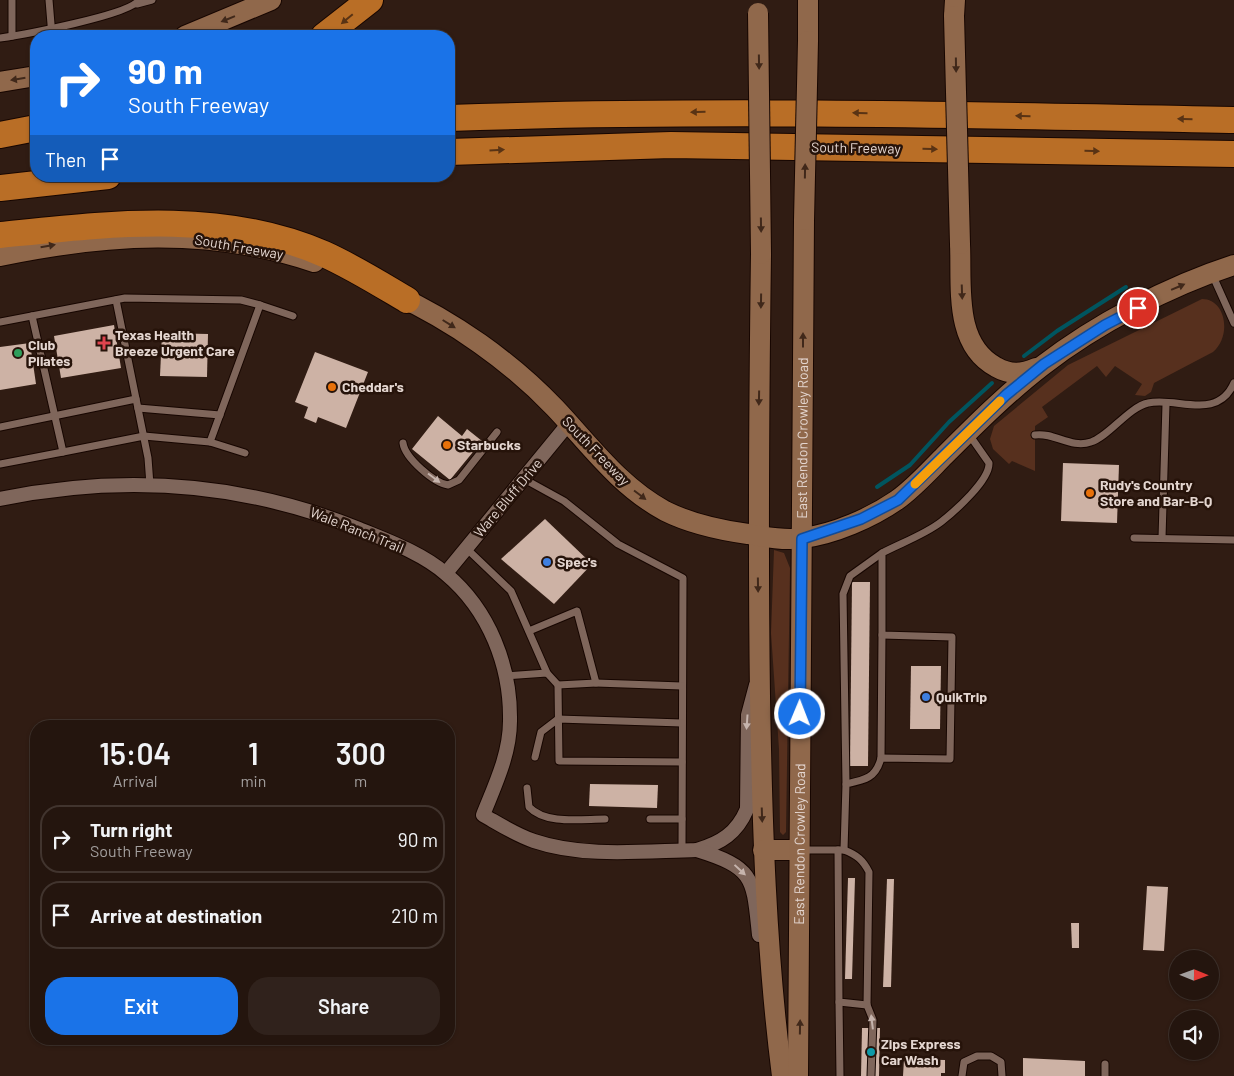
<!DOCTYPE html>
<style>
:root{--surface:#24150e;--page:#30221c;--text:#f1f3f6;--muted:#a39f9e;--line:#41342e;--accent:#1a73e8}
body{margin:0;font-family:Barlow,sans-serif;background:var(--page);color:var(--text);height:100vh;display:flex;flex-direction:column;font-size:19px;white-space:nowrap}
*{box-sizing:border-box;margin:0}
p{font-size:16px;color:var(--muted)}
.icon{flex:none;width:28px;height:28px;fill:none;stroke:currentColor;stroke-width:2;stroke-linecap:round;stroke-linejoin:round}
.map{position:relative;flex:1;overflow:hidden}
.panel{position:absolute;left:30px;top:720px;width:425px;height:325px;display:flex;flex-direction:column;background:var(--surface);border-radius:20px;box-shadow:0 1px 4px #0004,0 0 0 1px var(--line)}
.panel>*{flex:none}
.guide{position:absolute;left:30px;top:30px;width:425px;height:152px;border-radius:20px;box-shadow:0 1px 4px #0004,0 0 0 1px var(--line);background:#1a73e8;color:#fff;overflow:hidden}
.needle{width:32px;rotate:91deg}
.tools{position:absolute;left:1169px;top:950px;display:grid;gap:10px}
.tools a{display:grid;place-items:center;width:50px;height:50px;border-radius:50%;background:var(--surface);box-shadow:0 1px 4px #0004,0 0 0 1px var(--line);font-size:25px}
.pin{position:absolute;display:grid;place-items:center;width:42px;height:42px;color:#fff;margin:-21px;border:2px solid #fff;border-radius:50%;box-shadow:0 1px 5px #0007}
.me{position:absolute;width:55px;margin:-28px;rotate:1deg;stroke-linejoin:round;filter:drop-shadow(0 0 4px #0008)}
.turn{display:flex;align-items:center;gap:18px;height:105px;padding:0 15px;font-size:22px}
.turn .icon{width:65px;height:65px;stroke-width:2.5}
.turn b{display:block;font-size:35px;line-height:42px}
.then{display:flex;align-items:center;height:48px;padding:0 15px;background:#0003;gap:10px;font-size:19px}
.eta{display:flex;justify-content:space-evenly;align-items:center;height:85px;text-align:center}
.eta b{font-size:30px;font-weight:600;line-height:35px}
.primary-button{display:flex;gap:10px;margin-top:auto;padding:10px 15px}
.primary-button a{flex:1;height:58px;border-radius:20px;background:var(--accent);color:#fff;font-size:20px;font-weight:600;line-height:58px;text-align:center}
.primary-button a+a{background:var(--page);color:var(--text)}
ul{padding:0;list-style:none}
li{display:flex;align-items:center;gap:15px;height:68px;margin:0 10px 8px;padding:0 5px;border:2px solid var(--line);border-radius:20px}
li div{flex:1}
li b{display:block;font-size:19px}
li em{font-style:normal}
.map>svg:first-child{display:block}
.green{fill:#57301e}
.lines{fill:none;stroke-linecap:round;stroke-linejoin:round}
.stream{stroke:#00555f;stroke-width:4}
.building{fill:#cdb2a5}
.lane-casing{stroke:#170601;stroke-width:9}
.street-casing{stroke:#170601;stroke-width:16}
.secondary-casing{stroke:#170601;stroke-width:22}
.highway-casing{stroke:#170601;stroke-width:28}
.lane{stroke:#7f665b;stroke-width:7}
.street{stroke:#7f665b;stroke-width:14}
.secondary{stroke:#90684b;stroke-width:20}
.highway{stroke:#b96e26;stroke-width:26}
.secondary-bridge-casing{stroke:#170601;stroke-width:22;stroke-linecap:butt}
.secondary-bridge{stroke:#90684b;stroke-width:20}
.oneway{fill:#40281a}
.oneway2{fill:#593314}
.oneway3{fill:#c6b4ad}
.route-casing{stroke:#114b97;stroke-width:12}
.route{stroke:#1a73e8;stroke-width:9}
.slow{stroke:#f59e0b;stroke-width:9}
.health-dot{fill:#e0444e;stroke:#26130a;stroke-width:2}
.leisure-dot{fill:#2e9e5b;stroke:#26130a;stroke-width:2}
.food-dot{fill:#e8710a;stroke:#26130a;stroke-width:2}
.shop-dot{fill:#3f7fe0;stroke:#26130a;stroke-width:2}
.culture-dot{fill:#0f9aa8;stroke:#26130a;stroke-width:2}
.labels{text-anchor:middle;stroke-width:5;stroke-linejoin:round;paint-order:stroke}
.street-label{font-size:14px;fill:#e4d6d0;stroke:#26130a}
.poi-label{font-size:14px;font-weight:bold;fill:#e4d6d0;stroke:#26130a;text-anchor:start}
</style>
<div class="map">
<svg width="1234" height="1076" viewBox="0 0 1234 1076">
<rect width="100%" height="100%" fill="#301c13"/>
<g class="green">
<path d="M1202,299C1226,299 1232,336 1213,352L1154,383L1151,392L1145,396L1135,395L1142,384L1115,366L1106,377L1097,366L1042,407L1048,417L1035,426V471L1012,461L1009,464L993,449L990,439L994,426L1068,365Z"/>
<path d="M774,550L784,553L790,568L786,832L783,835L780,832L779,749L771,633Z"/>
</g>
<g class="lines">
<g class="stream">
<path d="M1024,356L1057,331L1126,287"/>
<path d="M877,487L910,465L949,422L992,383"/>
</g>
</g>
<g class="building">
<path d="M114,325L121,368L61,378L54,336Z"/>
<path d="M162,333L208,334L207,377L160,376Z"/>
<path d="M30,343L36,384L0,390V347Z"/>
<path d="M315,352L368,372L346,428L318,417L316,423L304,418L308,407L295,402Z"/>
<path d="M438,416L462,436L467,429L482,441L450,480L412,449Z"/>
<path d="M1063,463L1119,465L1117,523L1061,521Z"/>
<path d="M545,519L592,564L554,604L501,559Z"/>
<path d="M852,582H870L868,766H850Z"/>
<path d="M911,666H941L940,729H910Z"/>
<path d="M590,784L658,785L657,808L589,806Z"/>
<path d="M848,878H855L852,979H845Z"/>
<path d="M887,879H894L891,987H883Z"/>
<path d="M1147,886L1168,887L1164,951L1143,950Z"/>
<path d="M1071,923H1079V948H1072Z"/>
<path d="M862,1028H880L879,1076H861Z"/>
<path d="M1023,1058L1085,1061V1076H1023Z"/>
<path d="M904,1059L945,1060V1073H941V1076H903Z"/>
</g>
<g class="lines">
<defs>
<g id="lane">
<path d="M49,0L52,36"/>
<path d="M137,4L152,0"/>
<path d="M12,36V0"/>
<path d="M0,38C22,35 130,15 139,0"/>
<path d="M1212,274L1234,323"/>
<path d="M116,300L148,458L150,485"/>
<path d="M0,322L125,298L241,300L260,305"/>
<path d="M138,408L220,415"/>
<path d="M0,427L136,399"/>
<path d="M1035,435C1054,432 1071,449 1091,442C1108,437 1129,407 1148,403C1176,396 1217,422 1234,383"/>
<path d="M403,443C405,458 434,483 448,485L459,480L497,432"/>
<path d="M63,452L144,436L210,442"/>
<path d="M245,453L210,442L260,305L293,316"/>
<path d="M0,464L63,452L32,316"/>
<path d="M524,479L564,501L618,544L683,578L682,850"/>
<path d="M1134,538L1234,540"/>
<path d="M1162,538L1166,404"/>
<path d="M466,548L511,591L547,673"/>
<path d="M505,676L547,673L558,685L596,683L577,611L529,631"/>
<path d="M596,683L682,686"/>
<path d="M558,685L559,761L682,762"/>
<path d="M535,757L541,732L558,719L682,723"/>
<path d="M881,758L882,635"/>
<path d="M846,784L843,594L850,576L882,553"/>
<path d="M527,788L529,807C546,825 582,819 605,819"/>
<path d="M650,819H682"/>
<path d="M802,850H844L846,784C865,780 876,778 881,758L950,759L952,637L882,635V553C901,543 924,535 941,522C955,511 990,480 989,463L968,433"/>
<path d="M838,850L839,1002L867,1005"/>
<path d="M844,850C857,855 863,860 869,872L867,1005L873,1020L871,1076"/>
<path d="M839,1002L840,1076"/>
<path d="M962,1076L964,1062L977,1056H991L1001,1062L1002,1076"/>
<path d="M1105,1076V1064"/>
</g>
<g id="street">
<path d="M0,499C123,474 243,482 359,529C388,541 422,553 446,574C489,610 511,666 510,721C510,754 495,785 483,815C499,824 516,835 534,841C584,858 644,851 697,850C721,843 737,833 747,809L748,715L756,685"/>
<path d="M446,573L569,423"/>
<path d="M697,850C755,868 753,878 759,935"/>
</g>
<g id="secondary">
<path d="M954,16L955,0"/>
<path d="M185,36L271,0"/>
<path d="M808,41V0"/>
<path d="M0,82L36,76"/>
<path d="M960,244C962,285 953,344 996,367C1010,375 1022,374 1036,368"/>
<path d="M761,254C759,402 758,549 760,696C762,823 766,950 782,1076"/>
<path d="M0,256C106,234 209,227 314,262"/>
<path d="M394,294C453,321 510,361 555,408C590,445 619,486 665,511C691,524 719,530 748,534C764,537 786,541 803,538C834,534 871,518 897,500C914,488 930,470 945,455C976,424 1007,393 1042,366C1096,324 1169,286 1234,265"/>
<path d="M763,850H799"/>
<path id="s1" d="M798,1076L804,220"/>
</g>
<g id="highway">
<path d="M324,36L370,0"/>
<path d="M449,118C711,109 972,115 1234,120"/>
<path d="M0,135L36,128"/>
<path d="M449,152L671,145L1234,154"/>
<path d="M0,188L108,176"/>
<path d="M0,235C108,224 221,209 324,254C353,267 380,284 407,300"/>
</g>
</defs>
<use href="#lane" class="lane-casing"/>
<use href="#street" class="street-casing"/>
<use href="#secondary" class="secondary-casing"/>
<use href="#highway" class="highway-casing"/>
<use href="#lane" class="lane"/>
<use href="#street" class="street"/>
<use href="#secondary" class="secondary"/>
<use href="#highway" class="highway"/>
<defs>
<g id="secondary-bridge">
<path d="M758,13L761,254"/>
<path d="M954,16L960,244"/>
<path d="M804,220L808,41"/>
</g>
</defs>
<use href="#secondary-bridge" class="secondary-bridge-casing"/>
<use href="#secondary-bridge" class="secondary-bridge"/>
</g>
<defs><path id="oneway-solid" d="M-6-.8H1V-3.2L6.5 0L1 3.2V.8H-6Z" transform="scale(1.25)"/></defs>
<g class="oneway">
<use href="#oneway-solid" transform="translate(228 19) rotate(158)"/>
<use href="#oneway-solid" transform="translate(759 62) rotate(89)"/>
<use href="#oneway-solid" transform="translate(956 65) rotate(89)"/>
<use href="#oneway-solid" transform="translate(18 79) rotate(171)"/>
<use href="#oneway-solid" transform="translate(805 171) rotate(-89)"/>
<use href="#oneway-solid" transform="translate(761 225) rotate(89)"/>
<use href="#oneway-solid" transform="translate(48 246) rotate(-10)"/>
<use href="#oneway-solid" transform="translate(1178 287) rotate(-23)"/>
<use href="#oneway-solid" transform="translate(962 292) rotate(88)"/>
<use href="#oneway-solid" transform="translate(761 301) rotate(91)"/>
<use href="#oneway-solid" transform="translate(449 324) rotate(32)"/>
<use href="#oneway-solid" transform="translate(803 340) rotate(-90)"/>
<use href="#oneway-solid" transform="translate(759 398) rotate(91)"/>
<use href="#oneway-solid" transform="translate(640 495) rotate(37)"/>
<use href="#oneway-solid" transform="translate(758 585) rotate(89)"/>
<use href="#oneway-solid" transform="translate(762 815) rotate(88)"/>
<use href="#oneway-solid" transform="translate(800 1027) rotate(-89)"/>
</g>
<g class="oneway2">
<use href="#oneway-solid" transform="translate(347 19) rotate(140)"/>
<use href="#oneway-solid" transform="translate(698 112) rotate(179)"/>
<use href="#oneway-solid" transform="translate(860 113) rotate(-179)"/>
<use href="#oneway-solid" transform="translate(1023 116) rotate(-179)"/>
<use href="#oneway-solid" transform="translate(1185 119) rotate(-179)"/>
<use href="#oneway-solid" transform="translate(930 149) rotate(1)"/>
<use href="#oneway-solid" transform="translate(497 150) rotate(-3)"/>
<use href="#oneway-solid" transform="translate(1092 151) rotate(1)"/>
</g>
<g class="oneway3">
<use href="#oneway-solid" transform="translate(434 478) rotate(37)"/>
<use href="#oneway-solid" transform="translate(747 722) rotate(94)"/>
<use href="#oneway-solid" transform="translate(740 870) rotate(43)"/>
<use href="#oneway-solid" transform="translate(872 1022) rotate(-97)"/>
</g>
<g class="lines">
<defs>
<path id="route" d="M800,714L802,539L861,519L898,500L1006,395L1044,364L1105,325L1138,308"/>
</defs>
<use href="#route" class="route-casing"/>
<use href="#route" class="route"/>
<path class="slow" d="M915,484L1000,401"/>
</g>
<path class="health-dot" d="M101.5 335.5h5v5h5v5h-5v5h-5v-5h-5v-5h5z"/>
<circle class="leisure-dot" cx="18" cy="353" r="5"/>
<g class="food-dot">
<circle cx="332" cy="387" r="5"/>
<circle cx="447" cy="445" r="5"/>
<circle cx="1090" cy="493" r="5"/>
</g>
<g class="shop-dot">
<circle cx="547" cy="562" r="5"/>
<circle cx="926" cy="697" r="5"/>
</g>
<circle class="culture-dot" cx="871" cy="1052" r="5"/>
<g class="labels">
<g class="street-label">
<text transform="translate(856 148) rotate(1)" y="5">South Freeway</text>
<text transform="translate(239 247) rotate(10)" y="5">South Freeway</text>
<text dy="5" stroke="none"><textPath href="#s1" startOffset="638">East Rendon Crowley Road</textPath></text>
<text transform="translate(596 451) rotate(46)" y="5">South Freeway</text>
<text transform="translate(508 498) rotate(-50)" y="5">Ware Bluff Drive</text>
<text transform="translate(357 530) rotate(22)" y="5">Wale Ranch Trail</text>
<text dy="5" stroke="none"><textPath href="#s1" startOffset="232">East Rendon Crowley Road</textPath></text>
</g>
<g class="poi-label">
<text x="115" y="340">Texas Health<tspan x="115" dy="16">Breeze Urgent Care</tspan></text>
<text x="28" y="350">Club<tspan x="28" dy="16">Pilates</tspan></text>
<text x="342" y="392">Cheddar's</text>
<text x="457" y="450">Starbucks</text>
<text x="1100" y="490">Rudy's Country<tspan x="1100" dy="16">Store and Bar-B-Q</tspan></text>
<text x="557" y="567">Spec's</text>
<text x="936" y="702">QuikTrip</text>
<text x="881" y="1049">Zips Express<tspan x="881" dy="16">Car Wash</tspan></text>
</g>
</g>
</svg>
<div class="tools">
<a><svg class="needle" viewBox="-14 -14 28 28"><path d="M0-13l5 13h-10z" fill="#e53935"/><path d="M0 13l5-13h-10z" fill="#a39f9e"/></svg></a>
<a><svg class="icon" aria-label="sound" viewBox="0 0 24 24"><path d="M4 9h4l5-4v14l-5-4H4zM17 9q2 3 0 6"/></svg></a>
</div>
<div class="pin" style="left:1138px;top:308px;background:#d93025"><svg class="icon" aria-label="arrive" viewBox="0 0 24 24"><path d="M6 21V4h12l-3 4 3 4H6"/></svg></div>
<svg class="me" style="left:800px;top:714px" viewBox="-20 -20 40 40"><circle r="17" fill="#1a73e8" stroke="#fff" stroke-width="3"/><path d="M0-11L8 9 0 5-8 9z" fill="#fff"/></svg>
<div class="guide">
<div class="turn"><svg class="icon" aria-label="right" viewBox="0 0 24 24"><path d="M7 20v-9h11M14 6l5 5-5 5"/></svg><div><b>90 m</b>South Freeway</div></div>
<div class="then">Then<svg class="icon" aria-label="arrive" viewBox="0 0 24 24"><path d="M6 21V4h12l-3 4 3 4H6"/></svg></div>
</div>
<section class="panel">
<div class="eta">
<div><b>15:04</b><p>Arrival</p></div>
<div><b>1</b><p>min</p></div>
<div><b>300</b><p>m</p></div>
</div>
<ul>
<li><svg class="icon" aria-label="right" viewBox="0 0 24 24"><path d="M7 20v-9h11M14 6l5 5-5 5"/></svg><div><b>Turn right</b><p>South Freeway</p></div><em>90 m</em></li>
<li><svg class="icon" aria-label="arrive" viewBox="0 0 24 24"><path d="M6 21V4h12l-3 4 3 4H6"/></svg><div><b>Arrive at destination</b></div><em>210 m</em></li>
</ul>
<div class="primary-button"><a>Exit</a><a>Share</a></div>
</section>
</div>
